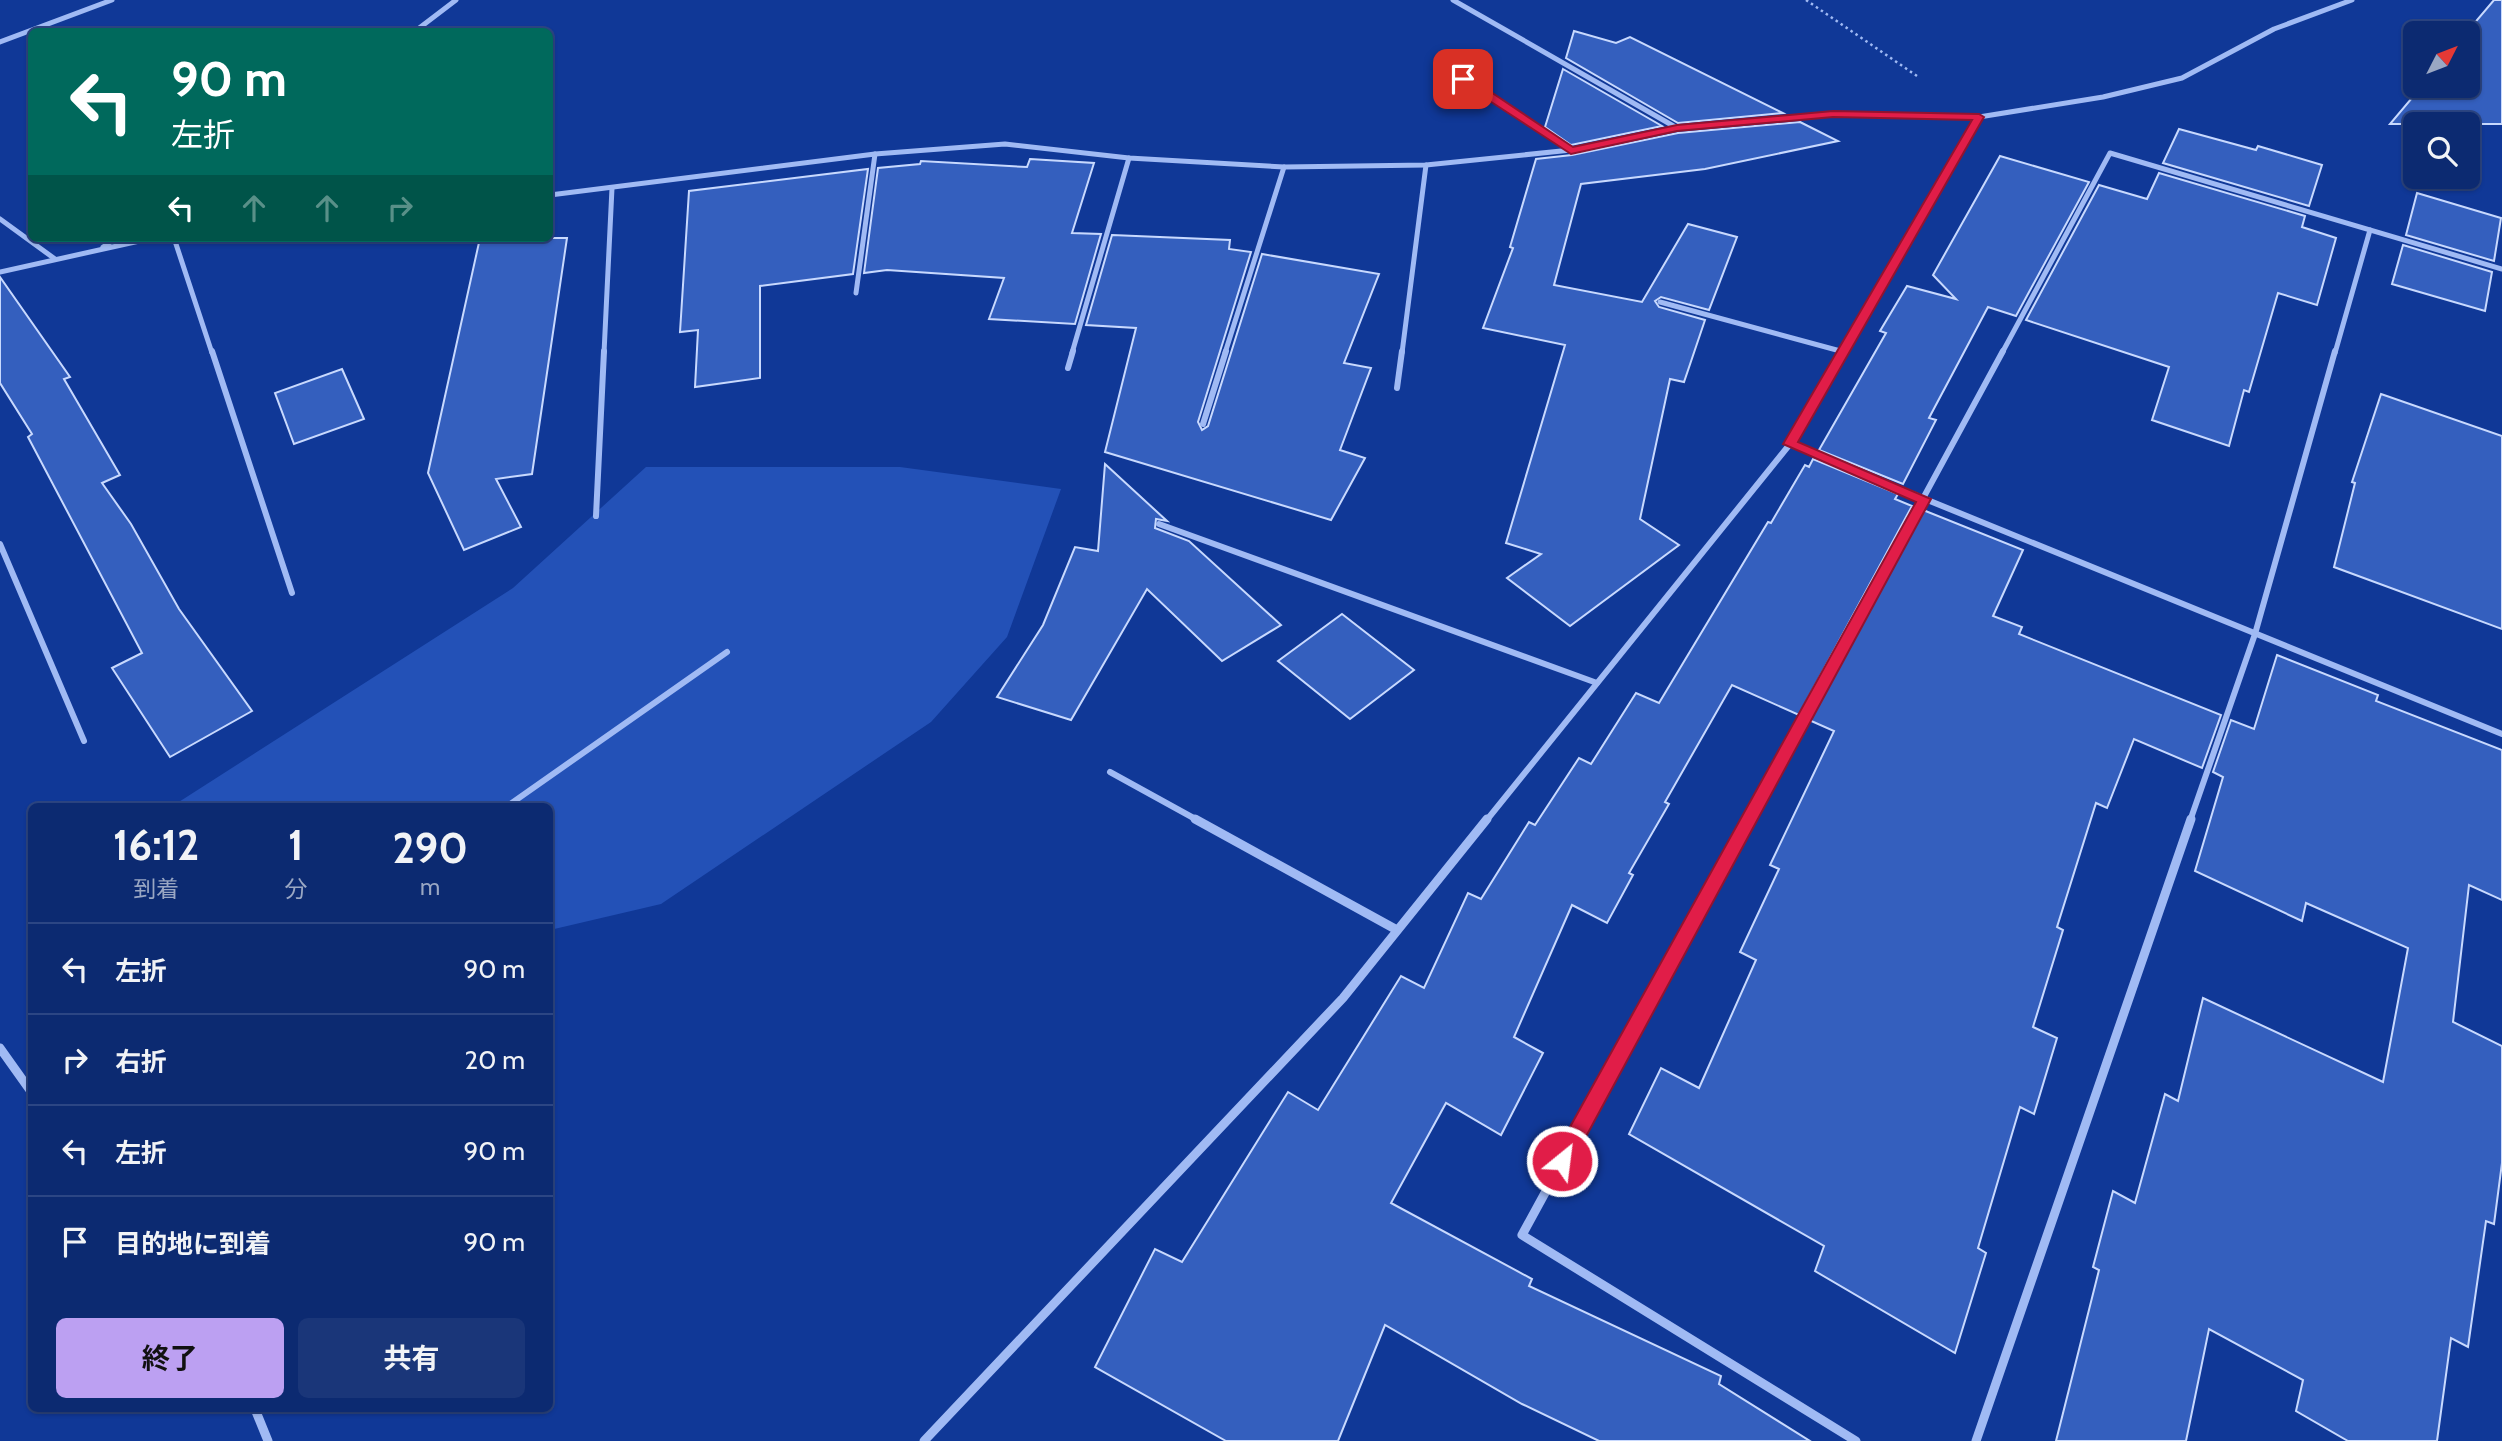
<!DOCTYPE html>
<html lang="ja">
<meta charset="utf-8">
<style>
:root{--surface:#0c2a71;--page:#1a3679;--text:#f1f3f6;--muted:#9aa7c3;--line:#2c4684;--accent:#bca0f2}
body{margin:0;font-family:Cabin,"Noto Sans JP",sans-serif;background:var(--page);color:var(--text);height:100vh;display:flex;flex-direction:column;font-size:26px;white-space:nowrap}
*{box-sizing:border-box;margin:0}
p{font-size:23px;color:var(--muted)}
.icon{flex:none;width:38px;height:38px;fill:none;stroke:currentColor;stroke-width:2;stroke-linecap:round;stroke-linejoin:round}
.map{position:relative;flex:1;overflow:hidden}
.details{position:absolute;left:28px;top:803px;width:525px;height:609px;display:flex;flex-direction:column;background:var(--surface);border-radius:10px;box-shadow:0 2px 5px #0004,0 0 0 2px var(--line)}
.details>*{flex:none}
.guide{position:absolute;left:28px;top:28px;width:525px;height:214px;border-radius:10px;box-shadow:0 2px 5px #0004,0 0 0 2px var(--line);background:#00695c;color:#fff;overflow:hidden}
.needle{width:46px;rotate:48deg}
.buttons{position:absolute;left:2403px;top:21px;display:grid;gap:14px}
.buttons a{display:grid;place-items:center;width:77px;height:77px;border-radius:10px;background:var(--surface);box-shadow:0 2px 5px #0004,0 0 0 2px var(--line);font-size:35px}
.pin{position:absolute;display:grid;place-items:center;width:60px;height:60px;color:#fff;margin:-30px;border-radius:14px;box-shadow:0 4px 10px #0006}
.me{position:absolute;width:77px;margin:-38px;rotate:29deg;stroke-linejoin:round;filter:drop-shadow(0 0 5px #0008)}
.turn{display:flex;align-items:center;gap:24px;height:147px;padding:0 28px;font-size:32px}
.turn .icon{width:91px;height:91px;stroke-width:2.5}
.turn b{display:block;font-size:49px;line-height:60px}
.lanes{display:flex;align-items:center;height:66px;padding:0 28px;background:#0003;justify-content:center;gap:35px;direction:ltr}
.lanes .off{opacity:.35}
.eta{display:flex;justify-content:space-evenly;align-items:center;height:119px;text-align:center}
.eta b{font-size:42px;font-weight:700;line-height:49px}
.action{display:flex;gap:14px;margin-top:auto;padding:14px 28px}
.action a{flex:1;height:80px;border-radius:10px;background:var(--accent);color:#111;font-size:28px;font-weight:700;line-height:80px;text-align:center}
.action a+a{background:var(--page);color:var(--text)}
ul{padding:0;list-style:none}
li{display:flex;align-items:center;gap:21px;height:91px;padding:0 28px;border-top:2px solid var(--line)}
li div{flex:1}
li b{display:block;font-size:26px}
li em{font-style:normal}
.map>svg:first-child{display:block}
.green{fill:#2351b7}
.building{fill:#345fbe;stroke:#c8d9fe;stroke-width:2}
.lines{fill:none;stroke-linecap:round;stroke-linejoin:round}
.path{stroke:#a0baf4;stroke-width:2.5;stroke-dasharray:2.5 3.5;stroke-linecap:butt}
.street-far2{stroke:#a0baf4;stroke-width:5}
.street-far1{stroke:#a0baf4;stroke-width:6}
.street{stroke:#a0baf4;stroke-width:9}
.route{fill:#e11d48;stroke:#92132f;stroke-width:2}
</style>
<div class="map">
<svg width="2502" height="1441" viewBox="0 0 2502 1441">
<rect width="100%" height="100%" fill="#103897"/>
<path class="green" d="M646,467H900L1061,489L1007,637L931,722L661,904L550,930V807H171L513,588Z"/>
<g class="building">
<path d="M2494,0H2502V124H2390L2422,86H2468L2466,33Z"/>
<path d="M1574,31L1616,43L1630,37L1783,113L1678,123L1566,58Z"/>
<path d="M1563,69L1662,126L1571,145L1545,127Z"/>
<path d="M1800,122L1838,141L1705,169L1581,184L1554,285L1642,302L1688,224L1737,237L1709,310L1661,297L1655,301L1659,307L1705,320L1684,382L1670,379L1640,519L1679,545L1570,626L1507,578L1541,554L1506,543L1565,345L1483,328L1513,248L1510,247L1536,159L1572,155L1678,133Z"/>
<path d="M2179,129L2256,150L2258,146L2322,165L2309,206L2163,163Z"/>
<path d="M2000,156L2089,182L2016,316L1988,307L1929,418L1936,420L1903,484L1819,450L1886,333L1880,331L1907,286L1956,299L1933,275Z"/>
<path d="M1030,159L1094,163L1072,233L1101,234L1075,324L989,319L1004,278L887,270L864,273L878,168L920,164L921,161L1027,167Z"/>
<path d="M868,169L853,274L760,286V378L695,387L698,330L680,332L689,191Z"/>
<path d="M2159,173L2305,216L2302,227L2336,238L2317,305L2278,293L2249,392L2244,390L2229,446L2152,420L2169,367L2026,320L2099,185L2147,199Z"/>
<path d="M2417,193L2501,218L2494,261L2406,235Z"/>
<path d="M1112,235L1230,240L1229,249L1251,252L1198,422L1202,430L1208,426L1262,254L1379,274L1344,363L1371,368L1340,450L1365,458L1331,520L1105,452L1136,328L1086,325Z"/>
<path d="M480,238H567L532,474L496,479L521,527L464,550L428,473Z"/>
<path d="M2403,245L2492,272L2485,311L2392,284Z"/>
<path d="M0,277L70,377L64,379L120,475L102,483L131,524L179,609L252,711L170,757L112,668L142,653L28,437L32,434L0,383Z"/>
<path d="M342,369L364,419L294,444L275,393Z"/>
<path d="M2381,394L2502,436V629L2334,567L2355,483L2352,482Z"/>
<path d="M1813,459L1898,494L1895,499L1912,506L1799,715L1732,685L1665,802L1669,804L1629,873L1633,875L1607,923L1572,905L1514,1037L1543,1053L1501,1135L1446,1103L1391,1203L1532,1279L1529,1286L1721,1376L1719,1384L1810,1441H1599L1522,1404L1385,1325L1338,1441H1226L1095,1367L1155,1249L1182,1262L1288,1092L1318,1110L1401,976L1424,988L1468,893L1481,899L1529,822L1535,825L1579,758L1591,764L1636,693L1659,703L1768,522L1771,523L1805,465L1809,467Z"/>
<path d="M1105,464L1167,521L1156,519L1155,528L1189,541L1281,625L1222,661L1147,589L1071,720L997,697L1043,625L1075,547L1098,551Z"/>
<path d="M1923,510L2023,550L1993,616L2022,627L2019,634L2221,715L2202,768L2134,739L2107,808L2096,803L2057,927L2063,930L2033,1027L2057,1038L2034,1114L2020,1107L1978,1248L1986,1253L1955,1353L1815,1271L1824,1246L1629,1134L1661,1068L1699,1088L1756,960L1740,952L1779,869L1770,865L1834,731L1809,720Z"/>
<path d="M1342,614L1414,670L1350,719L1278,661Z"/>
<path d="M2277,655L2378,695L2376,701L2502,750V900L2469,885L2453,1022L2502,1046V1163L2494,1224L2486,1221L2468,1347L2451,1338L2437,1441H2348L2296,1411L2303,1380L2209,1329L2186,1441H2056L2099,1270L2093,1267L2113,1191L2135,1203L2165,1094L2178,1101L2203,998L2383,1082L2408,948L2306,903L2302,921L2195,871L2223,777L2213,772L2231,720L2254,729Z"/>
</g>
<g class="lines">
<path class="path" d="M1806,0L1917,76"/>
<g class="street-far2">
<path d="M1453,0L1677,128"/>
<path d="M414,32L456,0"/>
<path d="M0,42L112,0"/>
<path d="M1463,79L1570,150"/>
<path d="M550,195L875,154L1005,144L1129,158L1284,167L1426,165L1571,150L1677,128L1833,114L1979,117L2103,97L2182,78L2274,29L2352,0"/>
<path d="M0,219L55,259"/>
<path d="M174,238L212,353"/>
<path d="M103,247L117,238"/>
<path d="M0,272L153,238"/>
<path d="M856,293L875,154"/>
<path d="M1660,302L1844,352"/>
<path d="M604,353L612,188"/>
<path d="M1072,353L1129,158"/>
<path d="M1225,353L1284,167"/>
<path d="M1402,353L1426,165"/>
<path d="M1843,353L1979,117"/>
<path d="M2002,353L2110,153L2502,269"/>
<path d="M2335,353L2370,230"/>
</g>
<g class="street-far1">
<path d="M212,351L292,593"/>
<path d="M1841,351L1844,352"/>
<path d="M1068,368L1073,351"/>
<path d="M1397,388L1402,351"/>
<path d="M1203,424L1226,351"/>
<path d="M1790,444L2502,734"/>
<path d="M596,516L604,351"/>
<path d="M1159,524L1597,683"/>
<path d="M0,544L84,741"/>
<path d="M1110,772L1199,821"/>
<path d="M506,807L727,652"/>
<path d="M1486,821L1790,444L1844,351"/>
<path d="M1748,821L2003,351"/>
<path d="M2190,821L2255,634L2335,351"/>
</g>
<g class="street">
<path d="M1195,819L1397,930"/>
<path d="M1749,819L1522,1235L1856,1441"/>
<path d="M0,1048L32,1093"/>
<path d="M255,1409L268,1441"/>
<path d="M924,1441L1343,998L1487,819"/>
<path d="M1976,1441L2191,819"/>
</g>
</g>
<path class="route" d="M1459,76H1467L1573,147L1677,125L1833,111L1979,114L1984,117L1798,442L1931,499L1569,1168L1562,1171L1555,1168L1552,1161L1555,1154L1916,502L1783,444L1972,120L1833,117L1677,131L1571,154L1459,81Z"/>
</svg>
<div class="buttons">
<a><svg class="needle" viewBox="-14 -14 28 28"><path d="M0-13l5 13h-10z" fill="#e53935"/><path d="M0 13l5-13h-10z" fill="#9aa7c3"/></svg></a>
<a><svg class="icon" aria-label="search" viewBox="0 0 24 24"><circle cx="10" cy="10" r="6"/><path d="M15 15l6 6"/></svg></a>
</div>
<div class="pin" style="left:1463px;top:79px;background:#d93025"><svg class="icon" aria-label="arrive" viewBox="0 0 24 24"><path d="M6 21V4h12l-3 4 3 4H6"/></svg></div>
<svg class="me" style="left:1562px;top:1161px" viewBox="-20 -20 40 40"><circle r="17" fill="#e11d48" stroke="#fff" stroke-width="3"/><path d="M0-11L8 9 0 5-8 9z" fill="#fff"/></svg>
<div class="guide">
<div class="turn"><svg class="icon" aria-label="left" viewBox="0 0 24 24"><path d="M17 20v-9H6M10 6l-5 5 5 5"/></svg><div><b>90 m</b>左折</div></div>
<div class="lanes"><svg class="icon" aria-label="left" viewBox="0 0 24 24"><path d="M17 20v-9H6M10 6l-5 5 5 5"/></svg><svg class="icon off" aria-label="ahead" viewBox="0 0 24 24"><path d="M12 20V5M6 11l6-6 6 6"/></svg><svg class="icon off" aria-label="ahead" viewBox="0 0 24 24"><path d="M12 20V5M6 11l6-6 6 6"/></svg><svg class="icon off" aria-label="right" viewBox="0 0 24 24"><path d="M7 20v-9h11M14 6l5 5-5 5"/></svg></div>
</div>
<section class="details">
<div class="eta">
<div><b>16:12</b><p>到着</p></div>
<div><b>1</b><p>分</p></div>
<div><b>290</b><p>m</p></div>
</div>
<ul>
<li><svg class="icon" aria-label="left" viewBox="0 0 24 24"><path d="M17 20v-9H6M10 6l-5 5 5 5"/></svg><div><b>左折</b></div><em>90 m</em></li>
<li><svg class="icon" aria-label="right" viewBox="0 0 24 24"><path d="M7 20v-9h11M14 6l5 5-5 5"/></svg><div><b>右折</b></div><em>20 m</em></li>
<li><svg class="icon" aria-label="left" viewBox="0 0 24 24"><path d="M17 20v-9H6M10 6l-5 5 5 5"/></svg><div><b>左折</b></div><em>90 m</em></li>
<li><svg class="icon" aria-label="arrive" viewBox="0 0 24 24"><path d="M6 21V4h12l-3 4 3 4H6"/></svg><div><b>目的地に到着</b></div><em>90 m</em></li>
</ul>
<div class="action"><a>終了</a><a>共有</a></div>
</section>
</div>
